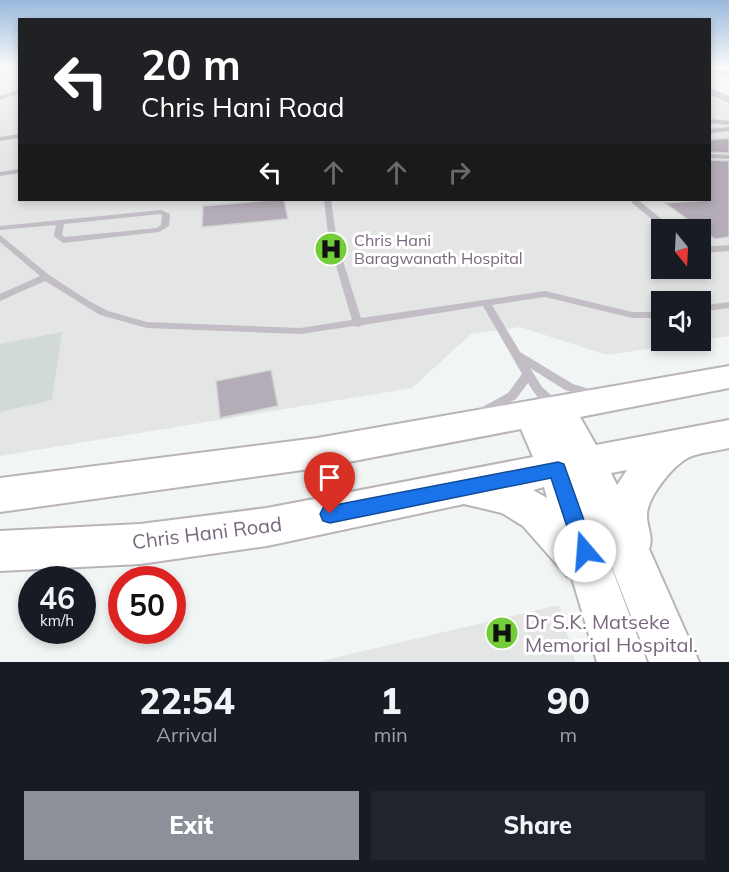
<!DOCTYPE html>
<style>
:root{--surface:#171b24;--page:#20242c;--text:#f1f3f6;--muted:#9ea1a6;--accent:#8c9099}
body{margin:0;font-family:Mulish,sans-serif;background:var(--page);color:var(--text);height:100vh;display:flex;flex-direction:column;font-size:22px;white-space:nowrap}
*{box-sizing:border-box;margin:0}
p{font-size:20px;color:var(--muted)}
.icon{flex:none;width:33px;height:33px;fill:none;stroke:currentColor;stroke-width:2;stroke-linecap:round;stroke-linejoin:round}
.map{position:relative;height:662px;overflow:hidden}
.details{display:flex;flex-direction:column;background:var(--surface);flex:1}
.details>*{flex:none}
.banner{position:absolute;left:18px;top:18px;width:693px;height:183px;border-radius:0px;box-shadow:0 3px 9px #0003;background:#202124;color:#fff;overflow:hidden}
.needle{width:39px;rotate:162deg}
.controls{position:absolute;left:651px;top:219px;display:grid;gap:12px}
.controls a{display:grid;place-items:center;width:60px;height:60px;border-radius:0px;background:var(--surface);box-shadow:0 3px 9px #0003;font-size:30px}
.speed{position:absolute;left:18px;top:566px;display:flex;gap:12px;font-size:30px;font-weight:700;text-align:center}
.speed>*{display:grid;place-content:center;width:78px;height:78px;border-radius:50%;background:var(--surface);box-shadow:0 3px 9px #0003;line-height:1}
.speed small{font-size:15px;font-weight:400}
.speed .limit{border:9px solid #d22;background:#fff;color:#111}
.pin{position:absolute;display:grid;place-items:center;width:51px;height:51px;color:#fff;margin:-62px -26px;border-radius:50% 50% 50% 0;rotate:-45deg;box-shadow:0 0 6px #0007}
.pin .icon{rotate:45deg}
.me{position:absolute;width:66px;margin:-33px;rotate:342deg;stroke-linejoin:round;filter:drop-shadow(0 0 4px #0008)}
.turn{display:flex;align-items:center;gap:21px;height:126px;padding:0 24px;font-size:27px}
.turn .icon{width:78px;height:78px;stroke-width:2.5}
.turn b{display:block;font-size:42px;line-height:51px}
.lanes{display:flex;align-items:center;height:57px;padding:0 24px;background:#0003;justify-content:center;gap:30px;direction:ltr}
.lanes .off{opacity:.35}
.eta{display:flex;justify-content:space-evenly;align-items:center;height:102px;text-align:center}
.eta b{font-size:36px;font-weight:800;line-height:42px}
.button{display:flex;gap:12px;margin-top:auto;padding:12px 24px}
.button a{flex:1;height:69px;border-radius:0px;background:var(--accent);color:#fff;font-size:24px;font-weight:800;line-height:69px;text-align:center}
.button a+a{background:var(--page);color:var(--text)}
.map>svg:first-child{display:block}
.built{fill:#e4e5e5;fill-rule:evenodd}
.green{fill:#d1d9d9}
.building{fill:#b4acb7;stroke:#d4d6d5;stroke-width:1.5}
.lines{fill:none;stroke-linecap:round;stroke-linejoin:round}
.secondary-casing{stroke:#b9b3bb;stroke-width:4}
.service{fill:#c3bec5;fill-rule:evenodd}
.minor{fill:#c3bec5;fill-rule:evenodd}
.secondary{fill:#fff;fill-rule:evenodd}
.route{fill:#1a73e8;stroke:#114b97;stroke-width:1.5}
.labels{text-anchor:middle;stroke-width:6;stroke-linejoin:round;paint-order:stroke}
.poi-label{font-size:16px;fill:#7a677f;stroke:#fff;text-anchor:start}
.near-street-label{font-size:20px;fill:#7a677f;stroke:#fff}
.near-poi-label{font-size:20px;fill:#7a677f;stroke:#fff;text-anchor:start}
</style>
<div class="map">
<svg width="729" height="662" viewBox="0 0 729 662">
<rect width="100%" height="100%" fill="#f1f5f3"/>
<g class="built">
<path d="M0,68H19L20,200H710V96L729,105V336L701,340L700,302H662V340L699,341L607,355L520,327L471,334L412,388L0,456ZM662,230H700V268H662Z"/>
<path d="M559,605L575,662H317Z"/>
</g>
<path class="green" d="M62,332L52,400L0,412V344Z"/>
<g class="building">
<path d="M729,138V153L710,152V140Z"/>
<path d="M710,160L729,161V237L715,239L665,203L710,200Z"/>
<path d="M272,200H284L288,219L202,227L203,206Z"/>
<path d="M271,370L278,406L220,418L216,381Z"/>
</g>
<g class="lines">
<defs>
<path id="secondary" d="M729,366V388L580,417L596,445L729,420V448C717,451 703,452 692,456C675,462 649,495 647,513C646,526 654,537 649,549L699,662H649L598,531L647,662H597L572,578L567,576L523,526L502,513L464,504L267,546L140,564L0,571V531L140,524L267,508L533,457L521,429L317,468L0,512V478L317,438ZM627,470L617,485L611,473ZM544,487L547,498L533,490Z"/>
</defs>
<use href="#secondary" class="secondary-casing"/>
<g class="service">
<path d="M20,90V93L0,100V96Z"/>
<path d="M710,119L729,121V125L710,123Z"/>
<path d="M729,127V131L710,133V129Z"/>
<path d="M20,134V138L0,141V137Z"/>
<path d="M710,154L729,155V159L710,158Z"/>
<path d="M20,169V173L0,176V172Z"/>
<path d="M324,200H331L337,242L361,318L545,291L632,312H662V318H632L545,297L492,305L520,352L573,384L599,392L601,395L599,398L595,399L565,390L530,368L542,387L561,404L563,407L561,410C548,414 534,393 528,383L516,399L481,418L477,416L475,413L477,410L508,393L522,374L483,306L363,325L358,327L354,326L300,334L147,328L100,315L45,281L0,301V294L40,276L0,242V235L49,275L89,301L108,311L147,322L300,328L352,320L329,242Z"/>
<path d="M632,200H638L675,230H665L632,203Z"/>
<path d="M161,210L170,214L169,226L159,232L63,243L54,236L56,225L0,230V226ZM160,214L162,215L161,225L157,228L65,237L62,235L64,224Z"/>
<path d="M729,245V251L700,253V247Z"/>
<path d="M662,250V256L656,253L657,251Z"/>
<path d="M729,302V308L700,312V306Z"/>
</g>
<g class="minor">
<path d="M710,68L729,70V76L710,72Z"/>
<path d="M710,88L729,96V103L710,95Z"/>
</g>
<use href="#secondary" class="secondary"/>
</g>
<linearGradient id="sky" x2="0" y2="1"><stop stop-color="#9bb9dd"/><stop offset="0.42" stop-color="#f9fafa"/><stop offset="1" stop-color="#f9fafa" stop-opacity="0"/></linearGradient>
<rect width="729" height="160" fill="url(#sky)"/>
<path class="route" d="M558,462L564,464L566,470L595,551L592,558L585,561L578,558L575,551L551,478L330,523L323,521L320,514L323,508L330,506Z"/>
<defs>
<symbol id="hospital-disc" viewBox="-11 -11 22 22"><circle r="9.5" fill="#73cd39" stroke="#fff"/><path d="M-5-5h3v3.5h4V-5h3V5h-3V1.5h-4V5h-3Z" fill="#111"/></symbol>
</defs>
<g fill-rule="evenodd">
<use href="#hospital-disc" x="312" y="230" width="38" height="38"/>
<use href="#hospital-disc" x="483" y="614" width="38" height="38"/>
</g>
<g class="labels">
<g class="poi-label">
<text x="354" y="246">Chris Hani<tspan x="354" dy="18">Baragwanath Hospital</tspan></text>
</g>
<g class="near-street-label">
<text transform="translate(207 533) rotate(-7)" y="7">Chris Hani Road</text>
</g>
<g class="near-poi-label">
<text x="525" y="629">Dr S.K. Matseke<tspan x="525" dy="23">Memorial Hospital.</tspan></text>
</g>
</g>
</svg>
<div class="controls">
<a><svg class="needle" viewBox="-14 -14 28 28"><path d="M0-13l5 13h-10z" fill="#e53935"/><path d="M0 13l5-13h-10z" fill="#9ea1a6"/></svg></a>
<a><svg class="icon" aria-label="sound" viewBox="0 0 24 24"><path d="M4 9h4l5-4v14l-5-4H4zM17 9q2 3 0 6"/></svg></a>
</div>
<div class="speed"><div>46<small>km/h</small></div><div class="limit">50</div></div>
<div class="pin" style="left:330px;top:514px;background:#d93025"><svg class="icon" aria-label="arrive" viewBox="0 0 24 24"><path d="M6 21V4h12l-3 4 3 4H6"/></svg></div>
<svg class="me" style="left:585px;top:551px" viewBox="-20 -20 40 40"><circle r="19" fill="#fff"/><path d="M0-13L10 11 0 6-10 11z" fill="#1a73e8"/></svg>
<div class="banner">
<div class="turn"><svg class="icon" aria-label="left" viewBox="0 0 24 24"><path d="M17 20v-9H6M10 6l-5 5 5 5"/></svg><div><b>20 m</b>Chris Hani Road</div></div>
<div class="lanes"><svg class="icon" aria-label="left" viewBox="0 0 24 24"><path d="M17 20v-9H6M10 6l-5 5 5 5"/></svg><svg class="icon off" aria-label="ahead" viewBox="0 0 24 24"><path d="M12 20V5M6 11l6-6 6 6"/></svg><svg class="icon off" aria-label="ahead" viewBox="0 0 24 24"><path d="M12 20V5M6 11l6-6 6 6"/></svg><svg class="icon off" aria-label="right" viewBox="0 0 24 24"><path d="M7 20v-9h11M14 6l5 5-5 5"/></svg></div>
</div>
</div>
<section class="details">
<div class="eta">
<div><b>22:54</b><p>Arrival</p></div>
<div><b>1</b><p>min</p></div>
<div><b>90</b><p>m</p></div>
</div>
<div class="button"><a>Exit</a><a>Share</a></div>
</section>
